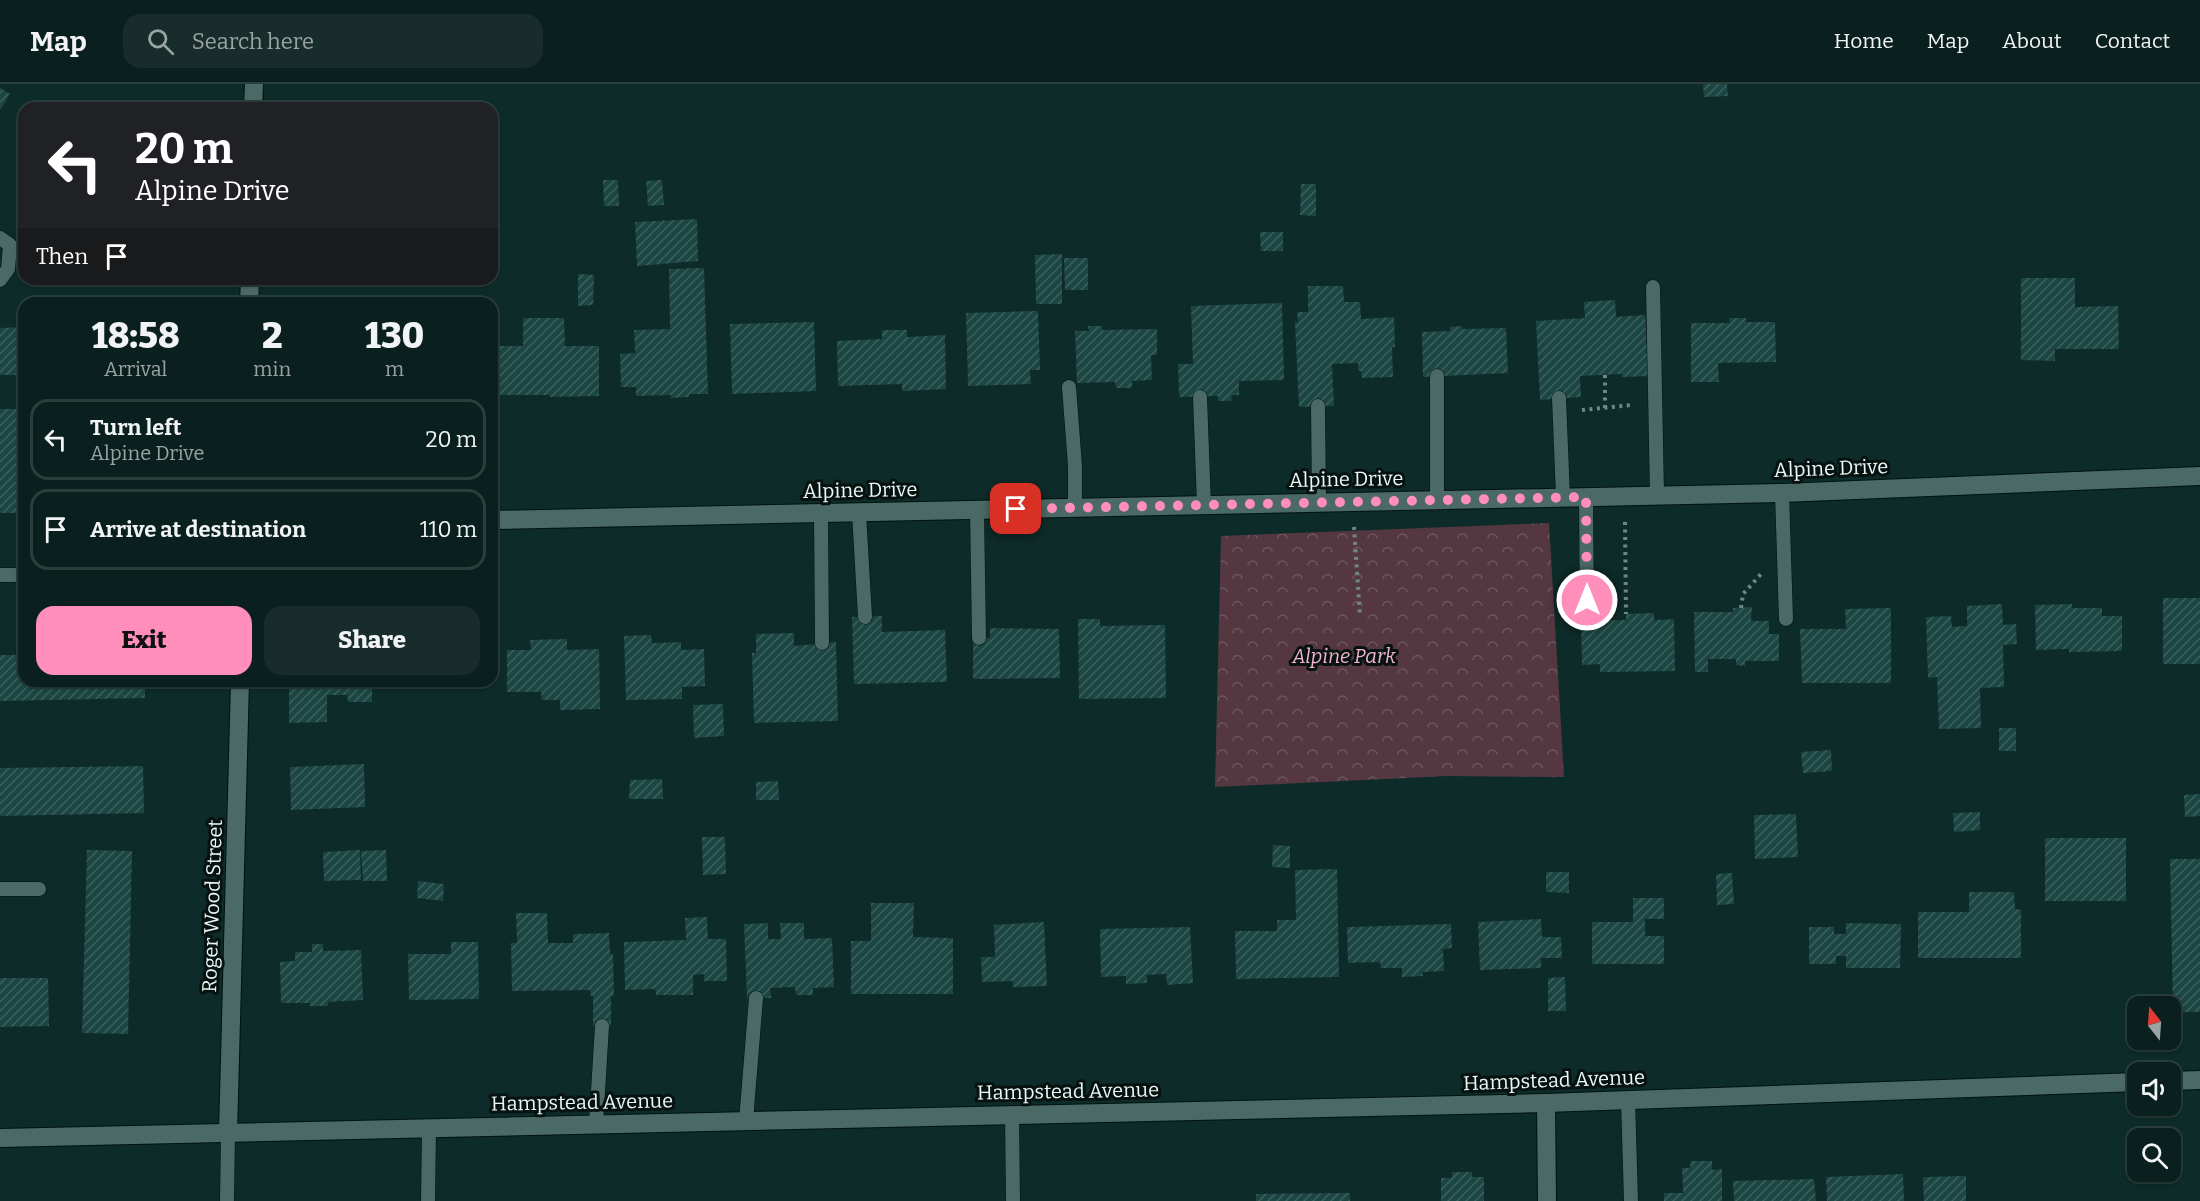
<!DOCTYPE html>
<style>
:root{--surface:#0a201e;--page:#182d2b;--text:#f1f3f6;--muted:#99a3a4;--line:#2a3e3c;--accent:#ff8eba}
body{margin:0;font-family:Bitter,serif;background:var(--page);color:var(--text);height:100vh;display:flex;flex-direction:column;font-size:22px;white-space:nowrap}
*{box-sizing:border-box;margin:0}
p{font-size:20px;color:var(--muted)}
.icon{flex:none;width:33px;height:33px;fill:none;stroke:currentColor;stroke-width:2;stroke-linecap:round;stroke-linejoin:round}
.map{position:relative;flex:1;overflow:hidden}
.sheet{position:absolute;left:18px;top:213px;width:480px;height:390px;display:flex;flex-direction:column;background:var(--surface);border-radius:18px;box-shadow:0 2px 4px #0004,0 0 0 2px var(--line)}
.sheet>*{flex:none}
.banner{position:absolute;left:18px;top:18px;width:480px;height:183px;border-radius:18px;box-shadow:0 2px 4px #0004,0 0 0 2px var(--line);background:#202124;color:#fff;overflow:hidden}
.needle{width:39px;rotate:343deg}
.fabs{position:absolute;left:2127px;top:912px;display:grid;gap:12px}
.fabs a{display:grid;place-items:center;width:54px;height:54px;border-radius:12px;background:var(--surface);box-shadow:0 2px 4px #0004,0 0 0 2px var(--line);font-size:30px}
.pin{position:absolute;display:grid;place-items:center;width:51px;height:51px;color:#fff;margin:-26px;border-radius:12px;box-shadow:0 3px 9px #0006}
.me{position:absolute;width:66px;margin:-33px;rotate:0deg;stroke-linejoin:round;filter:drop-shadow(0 0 4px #0008)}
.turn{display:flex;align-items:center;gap:21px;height:126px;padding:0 18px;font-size:27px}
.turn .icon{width:78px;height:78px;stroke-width:2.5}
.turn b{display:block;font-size:42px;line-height:51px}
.then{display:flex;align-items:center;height:57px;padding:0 18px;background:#0003;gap:12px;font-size:22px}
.eta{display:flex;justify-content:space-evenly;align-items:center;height:102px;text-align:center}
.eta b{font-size:36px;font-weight:800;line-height:42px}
.button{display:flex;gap:12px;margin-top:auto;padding:12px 18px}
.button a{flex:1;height:69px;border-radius:18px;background:var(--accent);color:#111;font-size:24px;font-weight:800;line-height:69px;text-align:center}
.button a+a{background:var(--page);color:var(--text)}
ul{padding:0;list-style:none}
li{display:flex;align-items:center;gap:18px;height:81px;margin:0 12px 9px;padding:0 6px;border:3px solid var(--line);border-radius:18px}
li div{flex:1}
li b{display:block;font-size:22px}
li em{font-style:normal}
header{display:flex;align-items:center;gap:36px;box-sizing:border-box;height:84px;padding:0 30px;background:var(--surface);border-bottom:2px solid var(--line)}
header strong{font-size:28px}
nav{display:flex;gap:33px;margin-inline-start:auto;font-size:21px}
.search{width:420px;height:54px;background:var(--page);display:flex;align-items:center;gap:15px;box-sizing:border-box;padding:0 21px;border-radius:18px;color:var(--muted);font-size:22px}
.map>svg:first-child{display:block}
.park{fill:url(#park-crowns)}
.building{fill:url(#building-hatch)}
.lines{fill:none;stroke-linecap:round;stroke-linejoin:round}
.service-casing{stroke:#001311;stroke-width:15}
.minor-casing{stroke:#001311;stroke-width:20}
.tertiary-casing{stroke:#001311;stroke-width:20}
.path{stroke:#708885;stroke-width:4;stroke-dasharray:3 4.5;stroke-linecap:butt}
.service{stroke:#4b6a66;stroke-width:14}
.minor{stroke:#4b6a66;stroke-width:18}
.tertiary{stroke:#4b6a66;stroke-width:18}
.route{stroke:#ff8eba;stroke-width:10;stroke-dasharray:0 18}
.labels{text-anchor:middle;stroke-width:6;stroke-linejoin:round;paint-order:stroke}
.street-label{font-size:20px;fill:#e8f9f6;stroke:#061110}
.park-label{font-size:20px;font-style:italic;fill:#f1b3c9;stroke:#061110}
</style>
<header>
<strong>Map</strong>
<div class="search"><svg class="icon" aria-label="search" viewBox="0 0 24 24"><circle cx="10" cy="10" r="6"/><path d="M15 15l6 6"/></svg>Search here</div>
<nav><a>Home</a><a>Map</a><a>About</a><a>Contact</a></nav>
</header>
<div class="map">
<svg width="2200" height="1117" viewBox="0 0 2200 1117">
<defs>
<pattern id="park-crowns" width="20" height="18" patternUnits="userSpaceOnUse" patternTransform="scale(1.5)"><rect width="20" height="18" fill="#553742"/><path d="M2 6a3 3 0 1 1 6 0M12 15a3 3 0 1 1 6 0" fill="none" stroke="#6d555e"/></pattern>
<pattern id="building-hatch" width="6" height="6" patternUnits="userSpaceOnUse" patternTransform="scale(1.5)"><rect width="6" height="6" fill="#1c4642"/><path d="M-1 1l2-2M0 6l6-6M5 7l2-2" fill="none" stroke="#3d615e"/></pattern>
</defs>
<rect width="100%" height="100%" fill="#0d2b28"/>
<path class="park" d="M1549,439L1564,693L1447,692L1215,703L1221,452Z"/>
<g class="building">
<path d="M1703,0H1727L1728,12L1704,13Z"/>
<path d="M0,4L10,10L0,26Z"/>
<path d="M603,96H618L619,122H604Z"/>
<path d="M662,96L664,121L648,122L646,97Z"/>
<path d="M1301,100H1316V132L1300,131Z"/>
<path d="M697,135L698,177L637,182L635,138Z"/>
<path d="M1260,148H1283V167H1261Z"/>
<path d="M1062,170V220H1036L1035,171Z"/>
<path d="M1064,174H1088V206H1065Z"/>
<path d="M704,184L708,310H689V313L670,314L671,311L636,312V303H621L620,270L635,269L634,246L670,245L669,185Z"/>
<path d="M578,190L594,191L593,221L578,222Z"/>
<path d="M2021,194H2075V223L2118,222L2119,265H2055V277L2021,276Z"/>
<path d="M1308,202H1343L1344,218H1360L1361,235L1394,233L1395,263H1392L1393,293L1362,294L1361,287H1358V279L1332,280L1334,322L1299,323L1295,238H1298L1297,228H1308Z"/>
<path d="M1615,216L1616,233L1645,231L1649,292L1622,293V290L1580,292L1581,313L1540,316L1536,237L1585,234L1584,218Z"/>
<path d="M1282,219L1284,296L1239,297V311H1232L1231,317H1218V312L1179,313L1178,280H1193L1191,222Z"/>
<path d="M1038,227L1040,286H1030L1031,300L968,302L966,229Z"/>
<path d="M523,234H564L565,262H599V312L550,313V311H500L499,262H523Z"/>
<path d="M1729,234H1746V238H1775L1776,278L1718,279L1719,298H1691V239H1730Z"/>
<path d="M814,238L816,307L732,310L730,240Z"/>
<path d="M1088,242H1102V246L1157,245V271H1151L1152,296L1132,297V304H1116L1115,298L1077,299L1075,247H1089Z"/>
<path d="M1462,242V245L1506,244L1508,289L1423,293L1422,248L1450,247V243Z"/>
<path d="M24,243V291H0V244Z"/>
<path d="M882,246H907V253L945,251L946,305L902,307V300L838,302L837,257L882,255Z"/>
<path d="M0,325H20L21,429H0Z"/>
<rect x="2163" y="514" width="37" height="66"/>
<path d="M2002,520L2003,541L2016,540L2017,560L2003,561L2004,603L1980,604L1981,644L1939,645L1937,593L1928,594L1926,533L1951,532L1952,543L1967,542V522Z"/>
<path d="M2072,520V524H2102V532H2122V567L2069,568V565L2036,566L2035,521Z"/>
<path d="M1752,523L1751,537H1769V550H1779V577H1745V582L1736,581V575H1708V588H1695L1694,528H1733V524Z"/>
<path d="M1891,524V599H1802L1800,545H1846L1845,525Z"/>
<path d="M1654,529V536L1674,535L1675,587L1600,588V580L1582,581L1581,537L1626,536V530Z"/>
<path d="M882,532V548L945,546L947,598L854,600L852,533Z"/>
<path d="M1078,535H1100V542L1165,541L1166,614L1079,615Z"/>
<path d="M990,544L1059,545L1060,594L973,595V554H990Z"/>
<path d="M794,549V562L836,558L838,637L754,639L752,569H756V550Z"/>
<path d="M651,551L652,559L681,558V566L704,565L705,602L682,603V615L626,616L624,552Z"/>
<path d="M567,555V566L599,565L600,625L560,626V616H542L541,608H507V566H531L530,556Z"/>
<path d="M0,571H24V597H145V614L0,617Z"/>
<path d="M289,597H372V618H348L347,611H327V638L289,639Z"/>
<path d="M723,620L724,652L694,654L693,621Z"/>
<rect x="1999" y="644" width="17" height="23"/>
<path d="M1831,666L1832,687L1803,689L1801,668Z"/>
<path d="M364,680L365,723L291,726L290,683Z"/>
<path d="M143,682L144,729L0,732V684Z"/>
<path d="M662,695L663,715H629L630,696Z"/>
<path d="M778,697L779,716H756V698Z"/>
<path d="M2200,710V732L2185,733L2184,711Z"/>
<path d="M1980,728V746L1954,748L1953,729Z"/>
<path d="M1796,730L1798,773L1755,775L1754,731Z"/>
<path d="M702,753H725L726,790L703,791Z"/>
<rect x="2045" y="754" width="81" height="63"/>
<path d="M1273,761L1290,762V784L1272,783Z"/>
<path d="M87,766L132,767L128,950L82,949Z"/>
<path d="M360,766L361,796L324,797L323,768Z"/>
<path d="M386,766L387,797H363L361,767Z"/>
<path d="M2170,775H2200V928H2173Z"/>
<path d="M1337,785L1339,893L1236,895L1235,847H1277V836H1296L1295,786Z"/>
<path d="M1546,788H1569V809L1546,808Z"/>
<path d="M1732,789L1734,820L1717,821L1716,790Z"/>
<path d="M418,797L444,800L443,817L417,814Z"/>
<path d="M1969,808H2014L2015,825L2021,826V874H1918V828H1969Z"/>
<path d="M1633,814H1664V835H1645V852H1664V880H1592V838H1633Z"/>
<path d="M871,819H914L913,853L953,854V910H851V857H871Z"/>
<path d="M516,829H547L548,859H573V850L609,849L610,870H613L614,912H611V942H593V912H591L590,906L512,907L511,859H517Z"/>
<path d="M707,833L708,855H726L727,897H704V890L693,891V911H656L655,905L625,906L624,858L686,856L685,834Z"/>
<path d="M1541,835L1542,853H1561L1562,874H1541V884L1480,886L1478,838Z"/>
<path d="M1044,838L1047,902L1013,903V897L982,898L981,873H995L994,841Z"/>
<path d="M768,839V855H781L780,839H804V855L832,854L834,903L813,904V911H796L795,903L770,904L771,914H747L744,840Z"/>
<path d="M1846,839L1901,840L1900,884H1846V872H1836V880H1809V843H1834V850H1846Z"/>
<path d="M1451,840L1452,864L1443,865L1444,887L1422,888L1423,892L1402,893V884H1381L1380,878L1348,879L1347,843Z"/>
<path d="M1190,843L1193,899L1167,901L1166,890L1147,891V899L1126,900V892L1101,893L1100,845Z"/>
<path d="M451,858H478L479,915L409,916L408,870H451Z"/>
<path d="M312,860H323V867L361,866L363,916L328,918V922H310V919H281L280,878L295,877V868H312Z"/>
<path d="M1565,893L1566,927H1548V894Z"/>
<path d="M0,894H48L49,942L0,943Z"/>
<path d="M1691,1077H1712V1086L1722,1085V1117H1664V1109H1683L1682,1084H1690Z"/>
<path d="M1452,1088H1472V1093H1484V1117H1441V1094H1452Z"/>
<path d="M1903,1090L1904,1117H1827L1826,1093Z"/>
<path d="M1966,1092V1117H1924L1923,1093Z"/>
<path d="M1814,1095L1816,1117H1734L1733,1097Z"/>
<path d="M1350,1109V1117H1256V1110Z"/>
</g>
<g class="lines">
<defs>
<g id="service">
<path d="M0,154L10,161L8,185L0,196"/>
<path d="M1653,203L1657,411"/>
<path d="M1437,292V416"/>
<path d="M1069,303L1075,382V424"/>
<path d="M1200,313L1204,421"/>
<path d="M1559,314L1563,413"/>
<path d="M1318,322L1319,419"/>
<path d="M1782,409L1786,535"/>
<path d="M1586,413L1587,537"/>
<path d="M977,426L979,554"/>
<path d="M859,429L865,533"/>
<path d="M821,430L822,559"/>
<path d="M0,491H24"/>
<path d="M0,805H39"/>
<path d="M1628,1016L1631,1117"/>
<path d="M1012,1031L1013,1117"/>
<path d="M746,1037L756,914"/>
<path d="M596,1040L602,942"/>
<path d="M227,1117L228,1049"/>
<path d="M428,1117L429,1044"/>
</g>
<g id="minor">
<path d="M253,24L254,0"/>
<path d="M249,219L250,195"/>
<path d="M492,436L1782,409L2200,392"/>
<path d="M1546,1019L1547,1117"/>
<path d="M228,1049L240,597"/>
</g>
<g id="tertiary">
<path d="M2170,997L2200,996"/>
<path d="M0,1054L1546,1019L2138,998"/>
</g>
</defs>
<use href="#service" class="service-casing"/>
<use href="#minor" class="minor-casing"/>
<use href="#tertiary" class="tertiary-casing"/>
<g class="path">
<path d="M1605,324V290"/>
<path d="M1582,326L1631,321"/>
<path d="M1625,438L1626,530"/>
<path d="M1354,443L1360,532"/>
<path d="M1741,524L1743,510L1761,490"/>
</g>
<use href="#service" class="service"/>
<use href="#minor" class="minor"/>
<use href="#tertiary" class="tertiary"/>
</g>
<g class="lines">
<path class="route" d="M1016,425L1586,413L1587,516"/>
</g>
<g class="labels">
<g class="street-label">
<text transform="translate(1831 384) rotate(-2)" y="7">Alpine Drive</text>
<text transform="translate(1346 395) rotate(-1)" y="7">Alpine Drive</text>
<text transform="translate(860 406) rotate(-1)" y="7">Alpine Drive</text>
<text transform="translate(212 822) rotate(-88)" y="7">Roger Wood Street</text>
<text transform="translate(1554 996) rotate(-2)" y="7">Hampstead Avenue</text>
<text transform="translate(1068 1007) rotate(-1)" y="7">Hampstead Avenue</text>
<text transform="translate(582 1018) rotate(-1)" y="7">Hampstead Avenue</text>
</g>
<g class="park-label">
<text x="1344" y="579">Alpine Park</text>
</g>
</g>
</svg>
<div class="fabs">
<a><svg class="needle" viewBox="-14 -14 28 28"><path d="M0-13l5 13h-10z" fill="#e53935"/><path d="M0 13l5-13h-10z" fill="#99a3a4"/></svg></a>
<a><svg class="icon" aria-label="sound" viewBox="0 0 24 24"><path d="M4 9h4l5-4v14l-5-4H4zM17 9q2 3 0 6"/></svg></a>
<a><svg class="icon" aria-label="search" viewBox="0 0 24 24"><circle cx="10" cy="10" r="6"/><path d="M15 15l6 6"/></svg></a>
</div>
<div class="pin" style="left:1016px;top:425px;background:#d93025"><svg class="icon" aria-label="arrive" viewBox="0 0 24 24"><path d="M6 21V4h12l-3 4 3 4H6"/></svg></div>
<svg class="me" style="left:1587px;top:516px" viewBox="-20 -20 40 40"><circle r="17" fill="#ff8eba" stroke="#fff" stroke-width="3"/><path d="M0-11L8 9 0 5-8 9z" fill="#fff"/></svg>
<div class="banner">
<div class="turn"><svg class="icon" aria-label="left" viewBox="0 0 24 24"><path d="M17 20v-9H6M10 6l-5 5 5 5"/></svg><div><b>20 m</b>Alpine Drive</div></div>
<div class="then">Then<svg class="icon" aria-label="arrive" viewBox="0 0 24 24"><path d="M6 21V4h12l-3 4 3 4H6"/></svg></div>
</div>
<section class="sheet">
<div class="eta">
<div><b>18:58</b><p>Arrival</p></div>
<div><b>2</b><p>min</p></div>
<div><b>130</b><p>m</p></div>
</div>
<ul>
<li><svg class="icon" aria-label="left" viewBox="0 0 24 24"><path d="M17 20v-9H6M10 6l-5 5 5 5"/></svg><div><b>Turn left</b><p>Alpine Drive</p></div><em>20 m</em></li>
<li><svg class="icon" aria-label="arrive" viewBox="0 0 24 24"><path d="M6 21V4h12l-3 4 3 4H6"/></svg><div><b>Arrive at destination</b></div><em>110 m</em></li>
</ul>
<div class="button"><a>Exit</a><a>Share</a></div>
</section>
</div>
